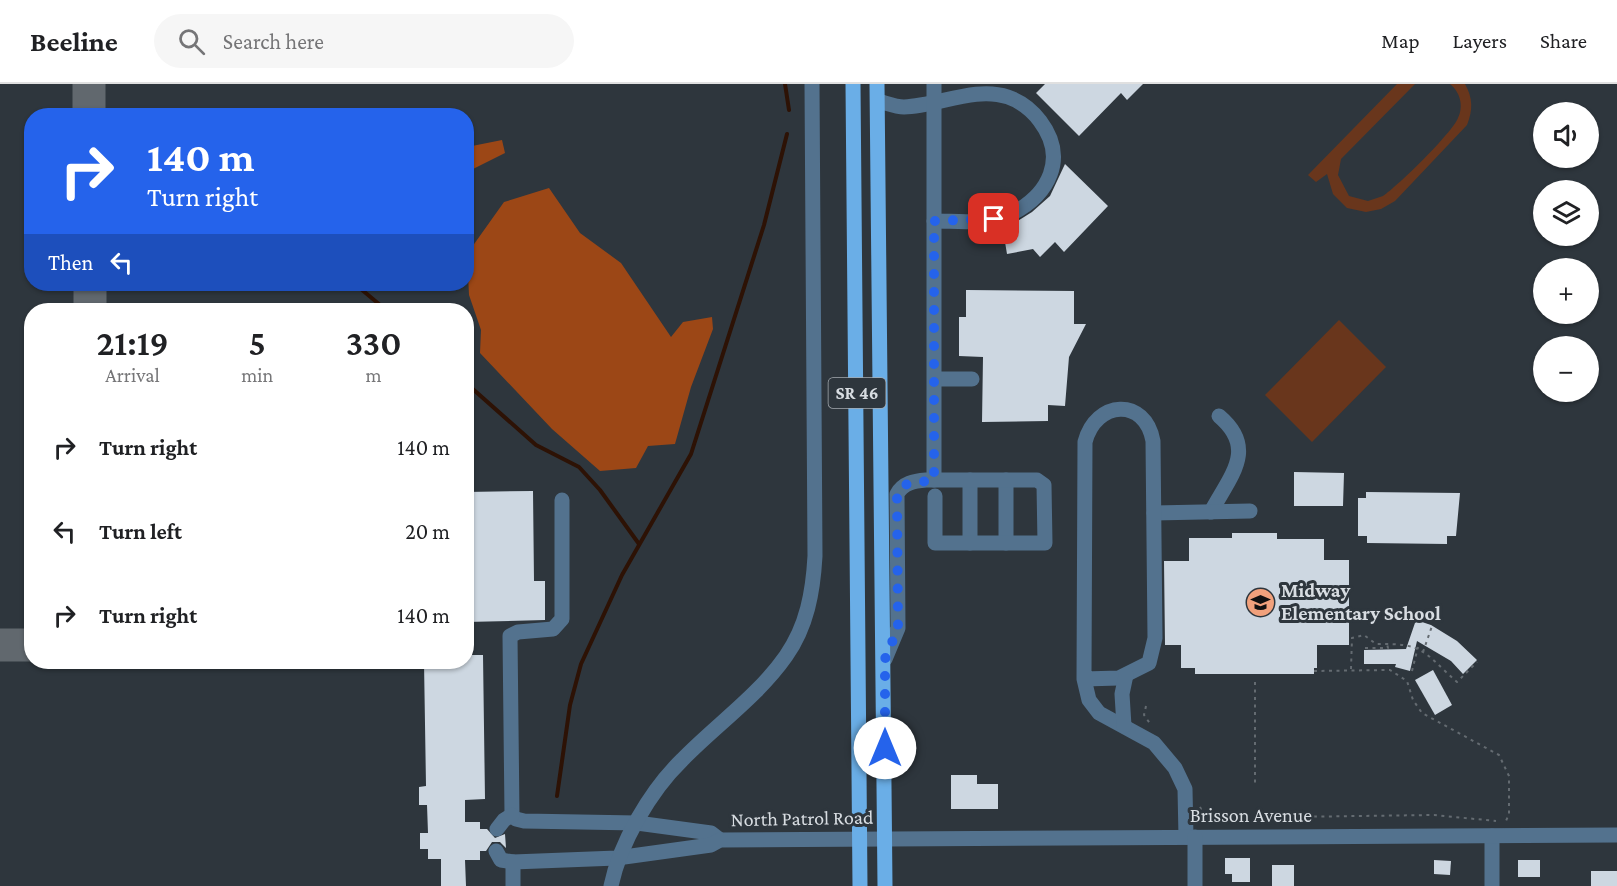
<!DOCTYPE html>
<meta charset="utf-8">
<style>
:root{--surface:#fff;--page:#f6f6f6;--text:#202124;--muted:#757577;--line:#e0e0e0}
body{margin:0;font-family:"Crimson Pro",serif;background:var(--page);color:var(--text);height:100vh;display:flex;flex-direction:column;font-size:22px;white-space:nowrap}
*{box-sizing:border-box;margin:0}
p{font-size:20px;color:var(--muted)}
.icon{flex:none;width:33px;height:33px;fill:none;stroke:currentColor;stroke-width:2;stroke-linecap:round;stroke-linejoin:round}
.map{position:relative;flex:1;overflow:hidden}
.drawer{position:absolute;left:24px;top:219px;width:450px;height:366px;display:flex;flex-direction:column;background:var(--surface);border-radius:24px;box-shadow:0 2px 4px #0004}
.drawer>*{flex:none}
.top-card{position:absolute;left:24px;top:24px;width:450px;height:183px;border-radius:24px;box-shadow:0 2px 4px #0004;background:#2563eb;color:#fff;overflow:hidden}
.fabs{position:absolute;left:1533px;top:18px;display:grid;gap:12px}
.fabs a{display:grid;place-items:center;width:66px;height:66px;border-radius:50%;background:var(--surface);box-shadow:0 2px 4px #0004;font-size:30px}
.pin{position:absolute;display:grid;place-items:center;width:51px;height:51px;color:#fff;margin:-26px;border-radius:12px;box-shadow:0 3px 9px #0006}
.me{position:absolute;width:66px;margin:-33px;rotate:0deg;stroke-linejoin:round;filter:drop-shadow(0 0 4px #0008)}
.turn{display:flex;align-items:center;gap:21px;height:126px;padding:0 24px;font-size:27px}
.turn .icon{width:78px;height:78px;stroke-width:2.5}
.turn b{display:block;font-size:42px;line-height:51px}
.then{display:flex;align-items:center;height:57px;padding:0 24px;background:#0003;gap:12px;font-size:22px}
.eta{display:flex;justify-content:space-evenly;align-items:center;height:102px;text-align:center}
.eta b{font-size:36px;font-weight:600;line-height:42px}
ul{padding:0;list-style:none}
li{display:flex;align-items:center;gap:18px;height:84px;padding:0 24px}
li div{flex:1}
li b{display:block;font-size:22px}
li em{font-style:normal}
header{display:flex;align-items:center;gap:36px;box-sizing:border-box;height:84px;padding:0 30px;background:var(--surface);border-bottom:2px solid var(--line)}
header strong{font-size:28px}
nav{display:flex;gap:33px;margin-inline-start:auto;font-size:21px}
.search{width:420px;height:54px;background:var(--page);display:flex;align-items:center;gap:15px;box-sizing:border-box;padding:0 21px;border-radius:33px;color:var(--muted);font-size:22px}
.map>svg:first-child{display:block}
.green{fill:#69361c}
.forest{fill:#9c4716}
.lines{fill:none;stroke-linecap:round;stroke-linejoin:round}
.stream{stroke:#2d1205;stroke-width:4}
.taxiway{stroke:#61686e;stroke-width:33}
.building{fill:#cdd7e1}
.path{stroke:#646b71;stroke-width:2;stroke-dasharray:3 4.5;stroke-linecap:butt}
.minor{stroke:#53728e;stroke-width:15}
.major{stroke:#6aaee7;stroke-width:15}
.route{stroke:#2563eb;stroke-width:10;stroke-dasharray:0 18}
.labels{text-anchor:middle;stroke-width:6;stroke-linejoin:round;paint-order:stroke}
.shield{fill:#2e363d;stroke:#a5abb0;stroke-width:1.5}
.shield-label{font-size:18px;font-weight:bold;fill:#d8dde2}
.poi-label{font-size:20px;font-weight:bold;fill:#d8dde2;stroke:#2e363d;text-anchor:start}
.street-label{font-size:20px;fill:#d8dde2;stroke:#2e363d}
</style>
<header>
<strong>Beeline</strong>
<div class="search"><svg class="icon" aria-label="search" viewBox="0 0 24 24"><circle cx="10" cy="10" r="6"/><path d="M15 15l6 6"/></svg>Search here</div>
<nav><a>Map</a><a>Layers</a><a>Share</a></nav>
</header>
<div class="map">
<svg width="1617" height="802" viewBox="0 0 1617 802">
<rect width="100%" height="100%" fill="#2e363d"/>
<g class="green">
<path d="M1397,0H1415L1341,75L1338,91L1349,112L1368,117L1383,112C1398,102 1452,49 1458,34C1464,22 1460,8 1450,0H1465C1473,14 1473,26 1467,41L1395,117L1381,125L1366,128L1347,124L1333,110L1327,90L1316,98L1308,91Z"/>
<path d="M1339,236L1386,283L1312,358L1265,311Z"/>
</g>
<g class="forest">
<path d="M502,56L505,69L467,88V63Z"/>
<path d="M549,104L580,149L621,179L671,253L683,238L712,233L713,245L691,303L675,360L648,362L636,384L600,387L552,345L480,269L481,246L469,211L467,170L504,118Z"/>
</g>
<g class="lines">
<g class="stream">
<path d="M785,0L789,26"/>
<path d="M355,200L386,226"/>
<path d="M466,299L536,361L579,383L600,406L639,460"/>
<path d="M557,712L570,621L581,580L622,491L691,370L764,141L787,50"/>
</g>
<g class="taxiway">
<path d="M89,0V32"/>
<path d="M90,200V226"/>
<path d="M0,561H32"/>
</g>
</g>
<g class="building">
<path d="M1045,0H1143L1127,16L1121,9L1079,52L1036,9Z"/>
<path d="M1065,80L1108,122L1064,168L1055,158L1040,173L1033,165L1007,170L1003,146L1032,128L1050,112Z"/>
<path d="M966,206L1074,207V240H1086L1069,273L1065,322L1048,321V337L982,338L983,273L959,272V233H966Z"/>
<path d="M1294,388L1344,389L1343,422H1294Z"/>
<path d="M533,407L534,497H545V536L466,538V408Z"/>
<path d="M1366,408L1460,409L1456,452H1447V460L1367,459V452H1358V414H1366Z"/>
<path d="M1232,449H1277V455H1324V476H1349V561H1317V584H1314V590H1195V584H1181V561H1165L1164,477H1189V454H1232Z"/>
<path d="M1416,536L1431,541L1457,557L1477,576L1463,590L1451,577L1417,557L1410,587L1395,583L1396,580H1364V566L1406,565Z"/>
<path d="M466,571H483L485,715L465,716V738H480V745H487L495,754L505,750L506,764L500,758H492L486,767H480V776H465L466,802H441V775H428V765H420V749H428L427,721H419V703L426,702L424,578H466Z"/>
<path d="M1433,586L1452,621L1435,631L1415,596Z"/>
<path d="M951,691H977V700H998V725H951Z"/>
<path d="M1225,774H1250V798H1232V790H1225Z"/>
<path d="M1434,776L1451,777L1450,791L1434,790Z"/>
<rect x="1518" y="776" width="22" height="17"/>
<rect x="1272" y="781" width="22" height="21"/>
<rect x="1591" y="787" width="26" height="15"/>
</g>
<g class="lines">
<g class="path">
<path d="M1365,564H1388L1387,560"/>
<path d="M1423,568L1432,542"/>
<path d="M1351,585L1352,554L1364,551L1376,560C1425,559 1423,568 1457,598L1477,578"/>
<path d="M1314,587L1390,586L1407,597L1413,616L1422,629L1499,671L1509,692V730L1506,737"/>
<path d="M1412,587L1418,563"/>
<path d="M1255,598V703"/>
<path d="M1146,622L1144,631L1151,641"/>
<path d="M1200,723L1204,732L1212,734L1434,731L1496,737"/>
</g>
<g class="minor">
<path d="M878,17C886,19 896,23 904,23C938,22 975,2 1008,13C1022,18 1032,26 1040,37C1068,74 1049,111 1011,130C989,141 958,137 934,137"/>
<path d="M935,295H972"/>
<path d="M934,396V0"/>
<path d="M970,396V459"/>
<path d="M1006,396V459"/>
<path d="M562,416V535L553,545L518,548L510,552L512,731L516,735L524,737L637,739L711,749L720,756"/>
<path d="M1211,428C1230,392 1258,365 1219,332"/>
<path d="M1154,429L1250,427"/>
<path d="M885,575L898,544L897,410C903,399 914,397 926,396H1037L1044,401L1045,459H935V412"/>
<path d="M1084,595L1119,594L1149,579L1155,554L1153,357C1145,313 1096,316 1085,358L1084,595L1089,616L1099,629L1154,659L1175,684L1185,705L1186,753"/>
<path d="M1124,642L1122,610L1126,591"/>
<path d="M497,745L504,736L512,731"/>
<path d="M1492,752V802"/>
<path d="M496,767L501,776L513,778"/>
<path d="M513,802V778L617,774L711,761L720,756L1617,751"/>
<path d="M611,802C620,759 650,707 682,676C716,641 758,612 786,572C807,542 813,508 815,472L812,0"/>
<path d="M1195,802V753"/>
</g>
<g class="major">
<path d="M853,0L860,802"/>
<path d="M877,0L885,802"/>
</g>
</g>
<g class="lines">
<path class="route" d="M885,664V575L898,544L897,410L907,400L934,396V137L994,135"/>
</g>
<defs>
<symbol id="school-disc" viewBox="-11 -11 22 22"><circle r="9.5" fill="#f1a17c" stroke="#2e363d"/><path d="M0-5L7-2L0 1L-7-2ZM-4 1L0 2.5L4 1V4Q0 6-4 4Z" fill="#111"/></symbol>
</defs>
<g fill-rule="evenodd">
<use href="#school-disc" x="1244" y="502" width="33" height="33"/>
</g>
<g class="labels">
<rect class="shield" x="828.5" y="294" width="57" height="30" rx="4.5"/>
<g class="shield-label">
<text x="857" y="315">SR 46</text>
</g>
<g class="poi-label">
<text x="1281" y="513">Midway<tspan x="1281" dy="23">Elementary School</tspan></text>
</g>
<g class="street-label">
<text x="1251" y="738">Brisson Avenue</text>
<text transform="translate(802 734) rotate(-1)" y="7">North Patrol Road</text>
</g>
</g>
</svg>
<div class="fabs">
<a><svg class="icon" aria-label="sound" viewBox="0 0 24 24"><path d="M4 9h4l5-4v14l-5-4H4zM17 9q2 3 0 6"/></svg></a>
<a><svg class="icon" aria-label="layers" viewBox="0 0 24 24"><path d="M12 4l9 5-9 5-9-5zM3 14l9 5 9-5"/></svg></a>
<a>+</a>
<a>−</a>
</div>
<div class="pin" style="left:994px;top:135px;background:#d93025"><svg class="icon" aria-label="arrive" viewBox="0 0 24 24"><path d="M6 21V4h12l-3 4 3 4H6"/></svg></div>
<svg class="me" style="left:885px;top:664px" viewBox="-20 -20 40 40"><circle r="19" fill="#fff"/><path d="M0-13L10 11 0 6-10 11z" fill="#2563eb"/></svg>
<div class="top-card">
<div class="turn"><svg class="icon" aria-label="right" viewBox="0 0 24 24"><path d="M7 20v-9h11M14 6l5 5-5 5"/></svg><div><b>140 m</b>Turn right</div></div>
<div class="then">Then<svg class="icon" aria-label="left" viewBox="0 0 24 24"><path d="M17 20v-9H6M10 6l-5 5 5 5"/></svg></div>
</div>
<section class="drawer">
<div class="eta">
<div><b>21:19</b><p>Arrival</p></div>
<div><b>5</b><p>min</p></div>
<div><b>330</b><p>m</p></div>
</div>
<ul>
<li><svg class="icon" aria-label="right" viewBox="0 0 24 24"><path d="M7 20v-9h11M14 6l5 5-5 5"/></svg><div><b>Turn right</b></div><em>140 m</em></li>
<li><svg class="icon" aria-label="left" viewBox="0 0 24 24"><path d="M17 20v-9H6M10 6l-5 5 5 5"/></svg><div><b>Turn left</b></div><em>20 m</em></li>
<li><svg class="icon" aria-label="right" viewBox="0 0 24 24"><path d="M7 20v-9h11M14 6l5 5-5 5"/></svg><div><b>Turn right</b></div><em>140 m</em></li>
</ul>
</section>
</div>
